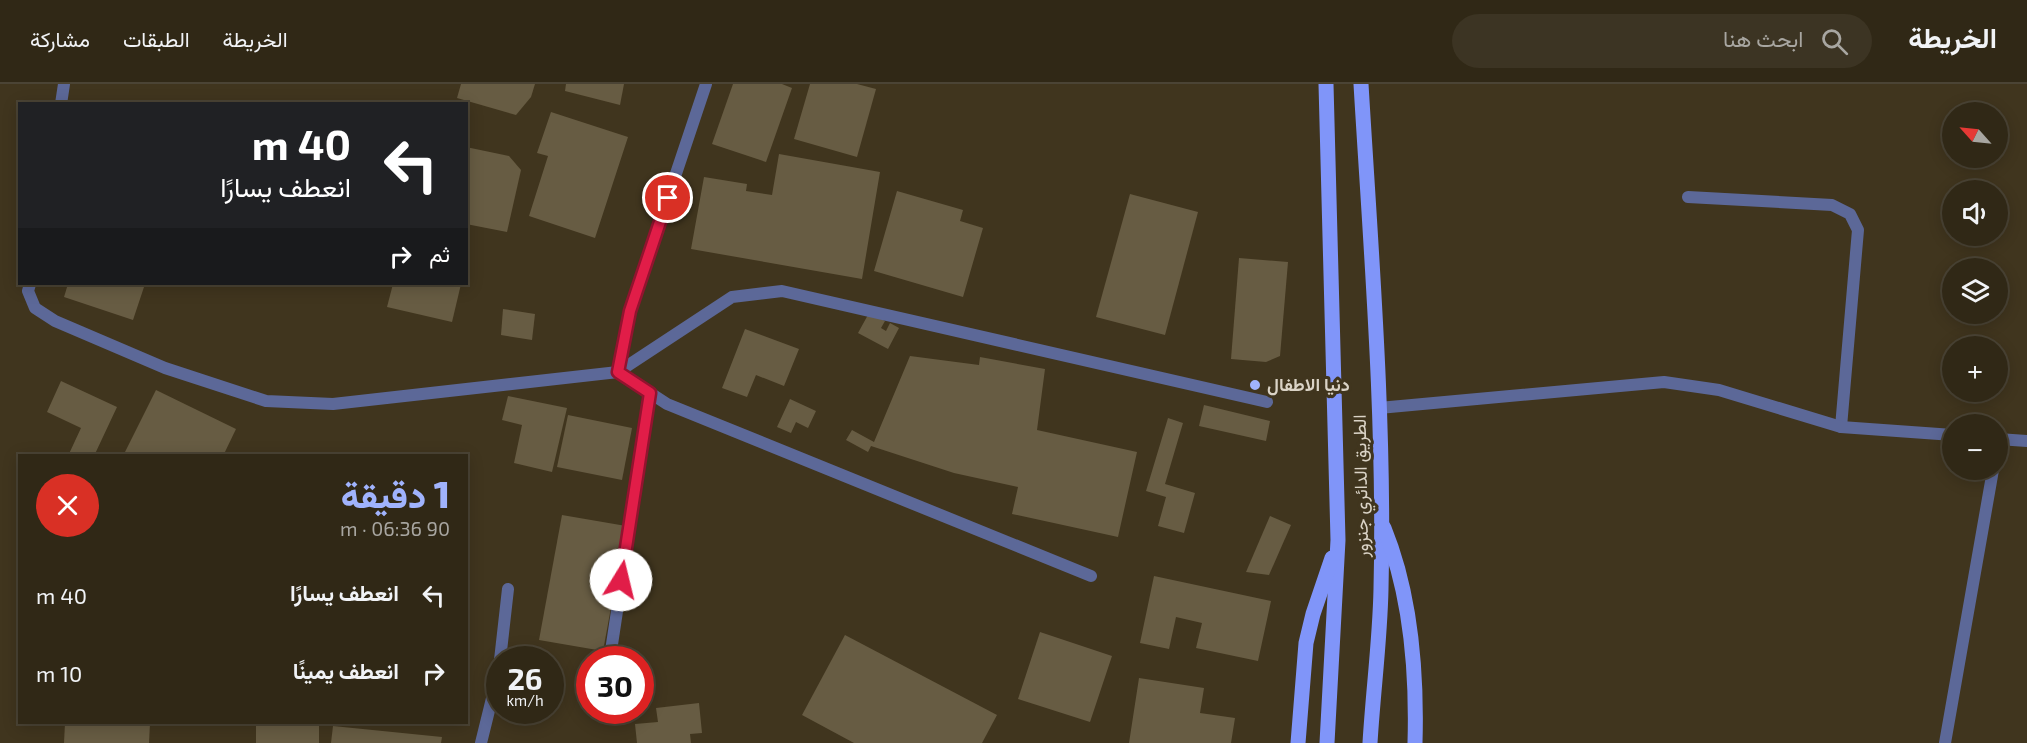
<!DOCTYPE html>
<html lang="ar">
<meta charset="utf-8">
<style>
:root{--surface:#302816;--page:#3c3423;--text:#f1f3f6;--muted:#a8a6a1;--line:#4b4435;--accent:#a0b3fd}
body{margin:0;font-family:"Exo 2",Vazirmatn,sans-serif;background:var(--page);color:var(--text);direction:rtl;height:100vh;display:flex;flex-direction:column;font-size:22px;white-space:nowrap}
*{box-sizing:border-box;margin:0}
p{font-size:20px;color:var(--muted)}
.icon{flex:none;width:33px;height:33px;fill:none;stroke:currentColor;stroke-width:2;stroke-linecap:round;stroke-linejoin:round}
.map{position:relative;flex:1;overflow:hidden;direction:ltr}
.details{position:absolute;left:18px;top:370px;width:450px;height:270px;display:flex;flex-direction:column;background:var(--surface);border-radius:0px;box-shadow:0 3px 15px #0003,0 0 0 2px var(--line);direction:rtl}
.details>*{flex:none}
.guide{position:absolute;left:18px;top:18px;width:450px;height:183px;border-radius:0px;box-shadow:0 3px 15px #0003,0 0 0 2px var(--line);direction:rtl;background:#202124;color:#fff;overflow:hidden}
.needle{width:39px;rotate:297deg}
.fabs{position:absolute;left:1942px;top:18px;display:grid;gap:12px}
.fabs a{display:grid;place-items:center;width:66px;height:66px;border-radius:50%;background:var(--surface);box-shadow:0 3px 15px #0003,0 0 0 2px var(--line);font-size:30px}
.speed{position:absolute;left:486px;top:562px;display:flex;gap:12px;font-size:30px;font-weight:700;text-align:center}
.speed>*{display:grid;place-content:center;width:78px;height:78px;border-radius:50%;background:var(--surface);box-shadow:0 3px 15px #0003,0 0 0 2px var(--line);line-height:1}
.speed small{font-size:15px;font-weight:400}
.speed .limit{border:9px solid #d22;background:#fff;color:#111}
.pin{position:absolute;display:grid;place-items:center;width:51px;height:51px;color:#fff;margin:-26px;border:3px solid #fff;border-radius:50%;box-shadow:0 2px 6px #0007}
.me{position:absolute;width:66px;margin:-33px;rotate:9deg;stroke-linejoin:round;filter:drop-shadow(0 0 4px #0008)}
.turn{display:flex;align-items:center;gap:21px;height:126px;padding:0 18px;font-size:27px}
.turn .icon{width:78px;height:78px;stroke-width:2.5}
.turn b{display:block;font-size:42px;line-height:51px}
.then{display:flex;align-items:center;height:57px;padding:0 18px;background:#0003;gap:12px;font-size:22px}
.round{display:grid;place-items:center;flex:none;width:63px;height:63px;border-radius:32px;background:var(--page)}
.summary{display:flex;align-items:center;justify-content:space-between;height:102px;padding:0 18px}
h1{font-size:36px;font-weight:800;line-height:45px;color:var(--accent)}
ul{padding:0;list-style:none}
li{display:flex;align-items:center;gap:18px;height:78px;padding:0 18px}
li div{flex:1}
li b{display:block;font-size:22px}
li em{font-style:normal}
header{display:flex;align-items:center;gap:36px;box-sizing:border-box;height:84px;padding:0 30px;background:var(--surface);border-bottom:2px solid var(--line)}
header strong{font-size:28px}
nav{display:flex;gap:33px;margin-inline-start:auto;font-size:21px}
.search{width:420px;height:54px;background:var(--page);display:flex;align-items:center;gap:15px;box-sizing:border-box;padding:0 21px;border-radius:33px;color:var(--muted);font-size:22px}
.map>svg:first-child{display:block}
.building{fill:#675c43}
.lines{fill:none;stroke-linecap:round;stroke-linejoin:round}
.minor{stroke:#5c6898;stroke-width:12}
.primary{stroke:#8095f9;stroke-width:15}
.route-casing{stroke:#92132f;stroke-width:15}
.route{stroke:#e11d48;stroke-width:10}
.poi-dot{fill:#a0b3fd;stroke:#40351e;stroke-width:2}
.labels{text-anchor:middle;stroke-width:6;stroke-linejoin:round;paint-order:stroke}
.poi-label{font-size:18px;font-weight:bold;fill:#dad3c6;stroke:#40351e;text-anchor:start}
.street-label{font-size:18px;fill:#dad3c6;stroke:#40351e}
</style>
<header>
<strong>الخريطة</strong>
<div class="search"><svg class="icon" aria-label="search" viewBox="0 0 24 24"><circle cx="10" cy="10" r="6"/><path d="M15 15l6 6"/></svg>ابحث هنا</div>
<nav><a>الخريطة</a><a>الطبقات</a><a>مشاركة</a></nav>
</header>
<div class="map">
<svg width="2027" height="659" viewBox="0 0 2027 659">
<rect width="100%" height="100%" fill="#40351e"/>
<g class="building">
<path d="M461,0H535L531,13L516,31L457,14Z"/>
<path d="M566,0H624L620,21L565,7Z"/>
<path d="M733,0H782L792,4L766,78L712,60Z"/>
<path d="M810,0H857L876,5L857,73L794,55Z"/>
<path d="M551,28L628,53L595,154L529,132L548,72L537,69Z"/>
<path d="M466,63L509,72L521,86L507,148L466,140Z"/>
<path d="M779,70L880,88L862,195L691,165L704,93L747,100L746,107L772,111Z"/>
<path d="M897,107L963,126L960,137L983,144L963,213L874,187Z"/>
<path d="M1130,110L1198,128L1165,251L1096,233Z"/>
<path d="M1239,174L1288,178L1280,272L1266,278L1231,275Z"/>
<path d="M68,200H145L133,236L64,213Z"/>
<path d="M393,200H461L452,238L387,223Z"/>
<path d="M503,225L535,230L532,256L501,251Z"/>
<path d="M869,229L885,237L881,244L886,247L890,239L899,244L888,265L858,249Z"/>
<path d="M745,245L799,265L784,302L756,291L747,313L722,304Z"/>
<path d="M910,272L979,281L980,273L1045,285L1037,346L1137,368L1118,453L1012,430L1018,403L954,389L871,362L868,368L846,356L852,346L874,358Z"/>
<path d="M61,297L117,323L94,372H68L81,344L47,328Z"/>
<path d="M156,306L236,345L223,372H123Z"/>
<path d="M508,312L567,324L552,388L514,379L522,341L502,336Z"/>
<path d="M790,315L816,327L808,344L796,338L791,349L777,343Z"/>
<path d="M1204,321L1270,337L1266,357L1199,342Z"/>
<path d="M568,331L632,344L622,396L557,383Z"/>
<path d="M1168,334L1183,339L1165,400L1195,409L1184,449L1158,442L1166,413L1146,407Z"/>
<path d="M562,431L626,442L603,567L539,556Z"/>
<path d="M1270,432L1291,441L1269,491L1246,488Z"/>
<path d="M1154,492L1271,517L1258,577L1196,564L1202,539L1176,533L1169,565L1140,559Z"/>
<path d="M1040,548L1112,572L1090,638L1018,615Z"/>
<path d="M845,551L997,631L982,659H854L802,631Z"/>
<path d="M1139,594L1204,604L1200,629L1235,634L1231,659H1129Z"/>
<path d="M699,619L702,649L690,650L691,659H637L635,640L658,638L656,624Z"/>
<path d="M65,639H150L149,659H64Z"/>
<path d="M233,639H319V659H256V641H233Z"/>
<path d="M333,642L442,653L441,659H331Z"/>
</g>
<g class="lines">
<g class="minor">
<path d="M61,20L64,0"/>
<path d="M1688,113L1832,121L1850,130L1858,146L1841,343"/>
<path d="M30,200L28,207L35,224L55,237L165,284L266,317L333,320L618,288L732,213L782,207L1267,318"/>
<path d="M618,288L667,320L1091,492"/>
<path d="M618,288L630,227L706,0"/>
<path d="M1379,324L1664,298L1719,306L1841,343L1953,351"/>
<path d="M1998,355L2027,357"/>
<path d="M611,567L650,309"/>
<path d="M500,576L508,505"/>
<path d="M481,659L500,582"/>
<path d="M1945,659L1993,386"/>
</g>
<g class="primary">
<path d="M1326,0L1338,456L1327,659"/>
<path d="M1361,0C1371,168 1385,336 1381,505C1380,556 1373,608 1370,659"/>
<path d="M1384,444C1411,510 1417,588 1415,659"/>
<path d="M1298,659L1306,559L1313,530L1332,474"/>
</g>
</g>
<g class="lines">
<defs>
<path id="route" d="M621,496L650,309L618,288L630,227L668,114"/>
</defs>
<use href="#route" class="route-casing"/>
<use href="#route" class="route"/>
</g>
<circle class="poi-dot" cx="1255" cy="301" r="6"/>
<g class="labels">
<g class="poi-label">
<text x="1267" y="307">دنيا الاطفال</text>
</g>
<g class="street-label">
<text transform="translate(1361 402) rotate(-91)" y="6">الطريق الدائري جنزور</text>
</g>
</g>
</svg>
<div class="fabs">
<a><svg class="needle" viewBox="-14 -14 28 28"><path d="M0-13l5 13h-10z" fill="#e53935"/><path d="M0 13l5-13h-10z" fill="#a8a6a1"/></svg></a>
<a><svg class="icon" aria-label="sound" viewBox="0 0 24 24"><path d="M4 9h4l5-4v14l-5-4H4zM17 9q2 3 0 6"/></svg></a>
<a><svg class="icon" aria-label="layers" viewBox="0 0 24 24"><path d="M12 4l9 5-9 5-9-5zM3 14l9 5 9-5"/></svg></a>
<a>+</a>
<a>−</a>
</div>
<div class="speed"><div>26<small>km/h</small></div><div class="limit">30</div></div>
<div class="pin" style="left:668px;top:114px;background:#d93025"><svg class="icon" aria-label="arrive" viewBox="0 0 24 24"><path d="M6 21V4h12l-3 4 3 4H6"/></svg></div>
<svg class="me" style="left:621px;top:496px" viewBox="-20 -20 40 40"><circle r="19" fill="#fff"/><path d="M0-13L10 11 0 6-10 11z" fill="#e11d48"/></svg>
<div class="guide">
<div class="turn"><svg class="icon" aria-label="left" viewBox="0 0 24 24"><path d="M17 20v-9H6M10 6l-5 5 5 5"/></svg><div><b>40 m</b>انعطف يسارًا</div></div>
<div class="then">ثم<svg class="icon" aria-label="right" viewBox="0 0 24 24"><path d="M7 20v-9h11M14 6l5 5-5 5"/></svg></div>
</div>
<section class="details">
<div class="summary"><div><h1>1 دقيقة</h1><p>90 m · 06:36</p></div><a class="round" style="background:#d93025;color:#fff"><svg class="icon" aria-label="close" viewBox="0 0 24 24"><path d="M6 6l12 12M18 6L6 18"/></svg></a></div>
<ul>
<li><svg class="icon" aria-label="left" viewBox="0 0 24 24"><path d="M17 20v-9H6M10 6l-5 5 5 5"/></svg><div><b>انعطف يسارًا</b></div><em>40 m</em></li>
<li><svg class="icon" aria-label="right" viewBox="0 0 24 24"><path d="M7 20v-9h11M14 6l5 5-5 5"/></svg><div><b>انعطف يمينًا</b></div><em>10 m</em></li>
</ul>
</section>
</div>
